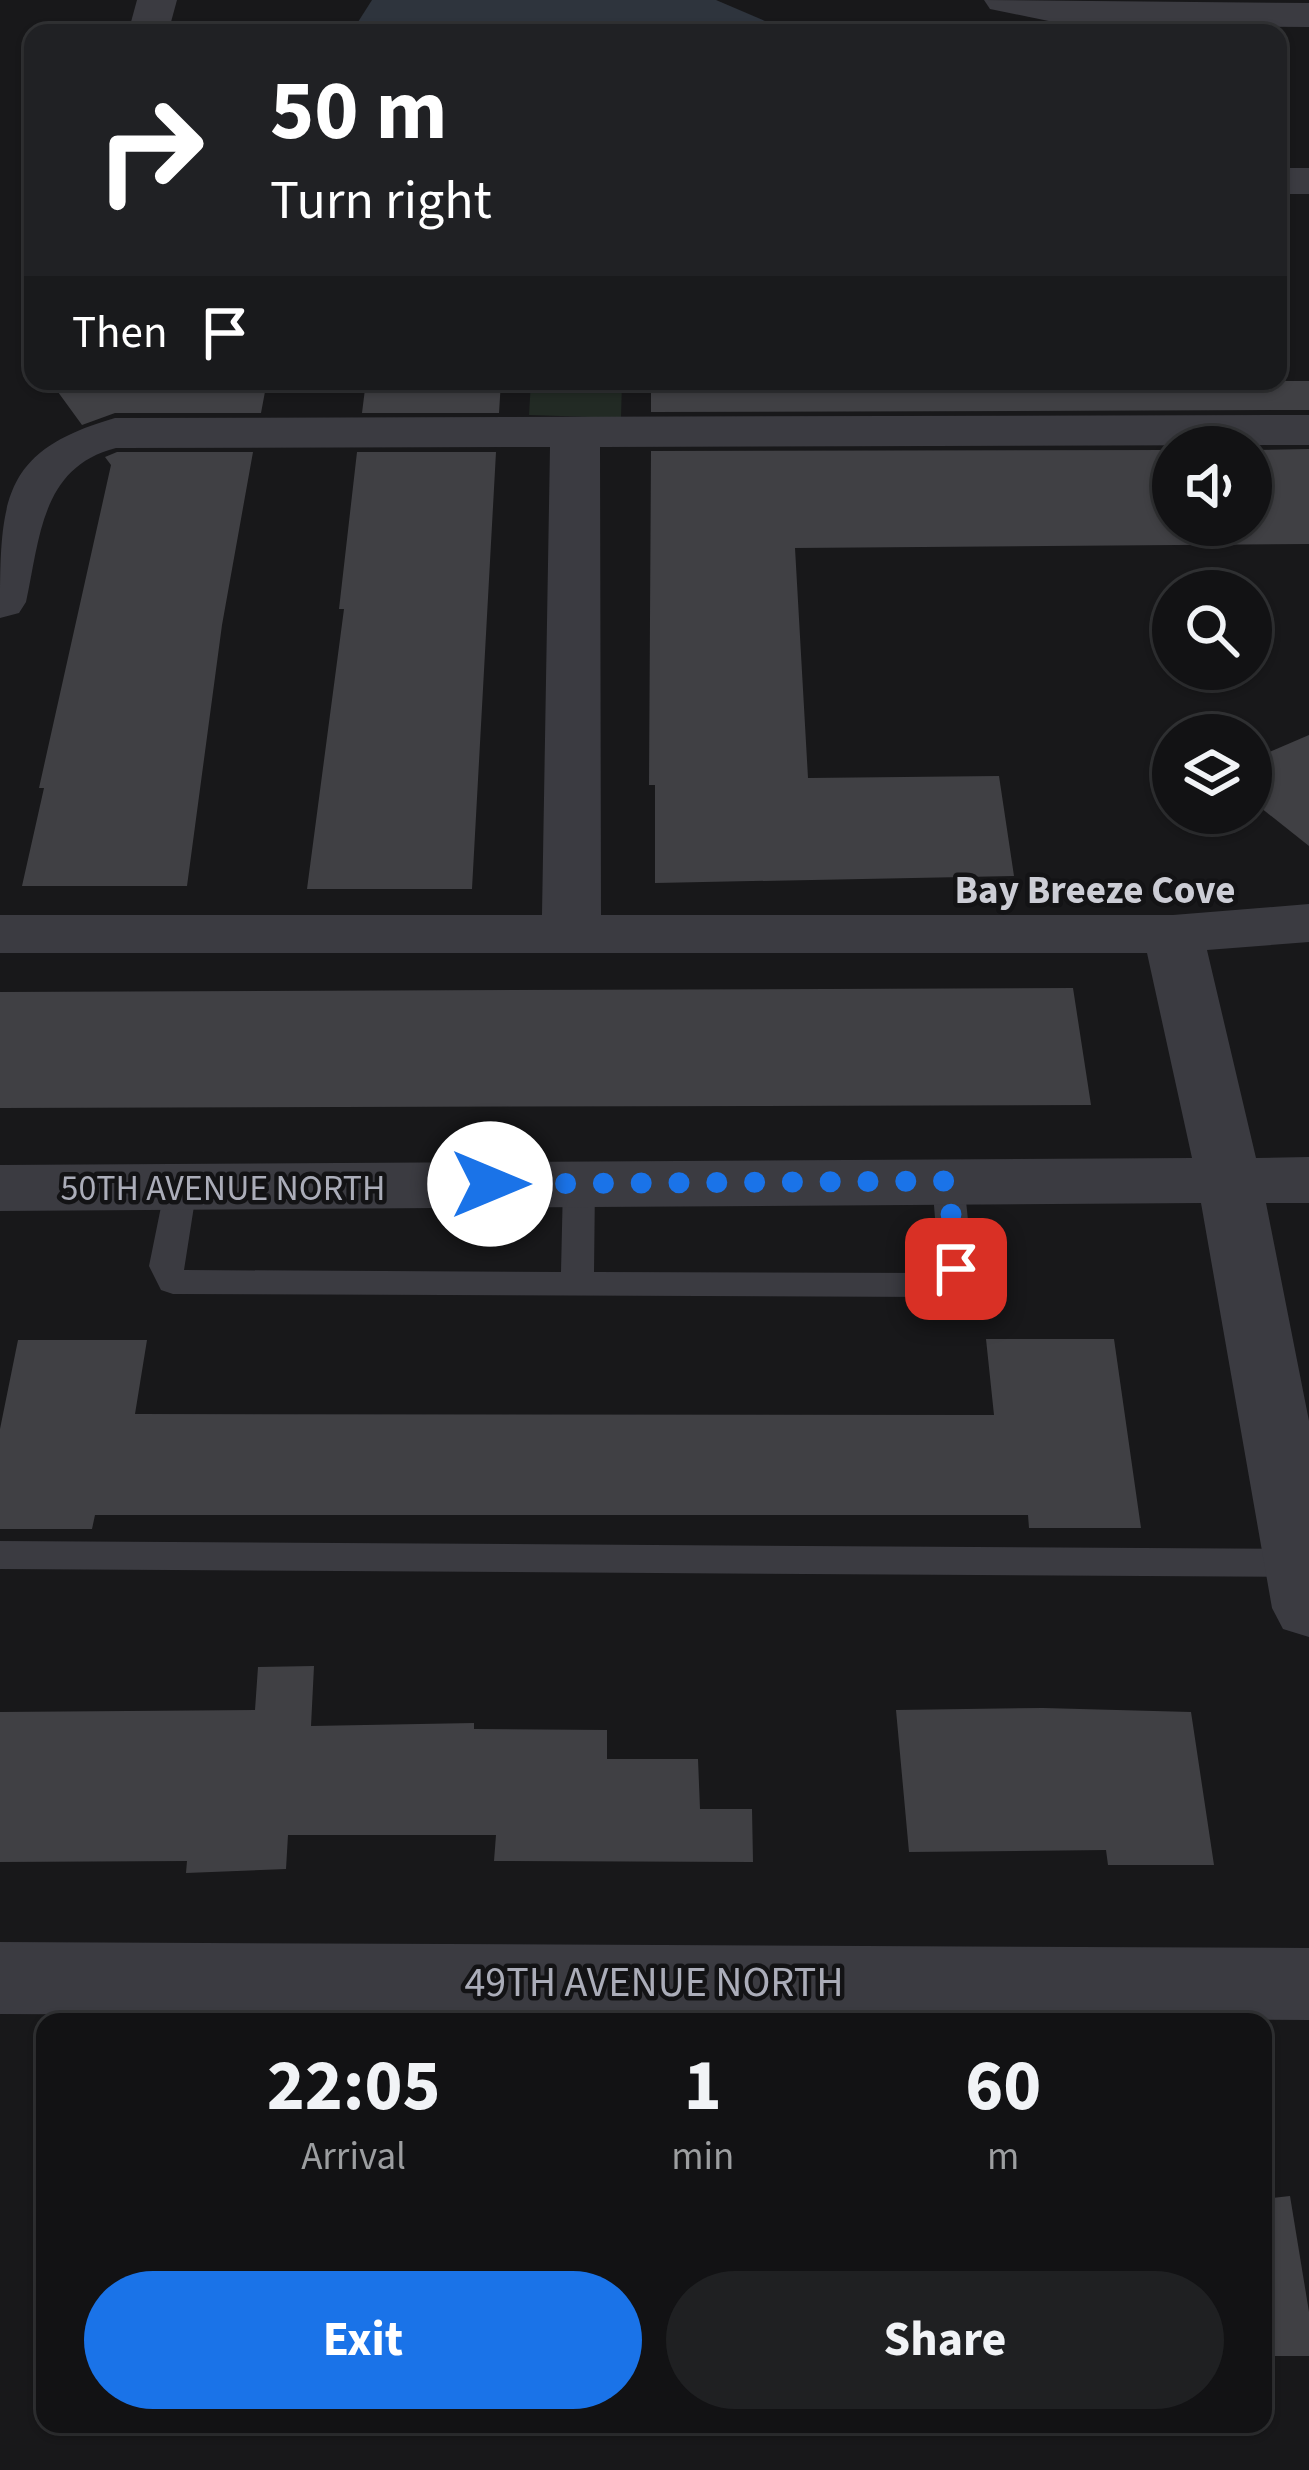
<!DOCTYPE html>
<style>
:root{--surface:#121214;--page:#1f2022;--text:#f1f3f6;--muted:#9c9ea0;--line:#313234;--accent:#1a73e8}
body{margin:0;font-family:"Source Sans 3",sans-serif;background:var(--page);color:var(--text);height:100vh;display:flex;flex-direction:column;font-size:45px;white-space:nowrap}
*{box-sizing:border-box;margin:0}
p{font-size:39px;color:var(--muted)}
.icon{flex:none;width:66px;height:66px;fill:none;stroke:currentColor;stroke-width:2;stroke-linecap:round;stroke-linejoin:round}
.map{position:relative;flex:1;overflow:hidden}
.drawer{position:absolute;left:36px;top:2013px;width:1236px;height:420px;display:flex;flex-direction:column;background:var(--surface);border-radius:24px;box-shadow:0 3px 9px #0004,0 0 0 3px var(--line)}
.drawer>*{flex:none}
.hud{position:absolute;left:24px;top:24px;width:1263px;height:366px;border-radius:24px;box-shadow:0 3px 9px #0004,0 0 0 3px var(--line);background:#202124;color:#fff;overflow:hidden}
.fabs{position:absolute;left:1152px;top:426px;display:grid;gap:24px}
.fabs a{display:grid;place-items:center;width:120px;height:120px;border-radius:50%;background:var(--surface);box-shadow:0 3px 9px #0004,0 0 0 3px var(--line);font-size:60px}
.pin{position:absolute;display:grid;place-items:center;width:102px;height:102px;color:#fff;margin:-51px;border-radius:24px;box-shadow:0 6px 18px #0006}
.me{position:absolute;width:132px;margin:-66px;rotate:90deg;stroke-linejoin:round;filter:drop-shadow(0 0 9px #0008)}
.turn{display:flex;align-items:center;gap:42px;height:252px;padding:0 48px;font-size:54px}
.turn .icon{width:156px;height:156px;stroke-width:2.5}
.turn b{display:block;font-size:84px;line-height:102px}
.then{display:flex;align-items:center;height:114px;padding:0 48px;background:#0003;gap:24px;font-size:45px}
.eta{display:flex;justify-content:space-evenly;align-items:center;height:204px;text-align:center}
.eta b{font-size:72px;font-weight:700;line-height:84px}
.cta{display:flex;gap:24px;margin-top:auto;padding:24px 48px}
.cta a{flex:1;height:138px;border-radius:72px;background:var(--accent);color:#fff;font-size:48px;font-weight:700;line-height:138px;text-align:center}
.cta a+a{background:var(--page);color:var(--text)}
.map>svg:first-child{display:block}
.green{fill:#222a24}
.water{fill:#2e343d}
.building{fill:#404044}
.lines{fill:none;stroke-linecap:round;stroke-linejoin:round}
.service{fill:#3b3b41;fill-rule:evenodd}
.minor{fill:#3b3b41;fill-rule:evenodd}
.route{stroke:#1a73e8;stroke-width:21;stroke-dasharray:0 37.8}
.labels{text-anchor:middle;stroke-width:9;stroke-linejoin:round;paint-order:stroke}
.street-label{font-size:36px;fill:#abadb9;stroke:#131315}
.neighbourhood-label{font-size:39px;font-weight:bold;fill:#cccdd5;stroke:#131315}
.near-street-label{font-size:42px;fill:#abadb9;stroke:#131315}
</style>
<div class="map">
<svg width="1309" height="2470" viewBox="0 0 1309 2470">
<rect width="100%" height="100%" fill="#18181a"/>
<path class="green" d="M531,381H622L621,418L529,415Z"/>
<path class="water" d="M372,0H716L793,33H351Z"/>
<g class="building">
<path d="M50,381H267L261,413H115L82,425Z"/>
<path d="M366,381H501L499,413H362Z"/>
<path d="M651,381H1309V410L651,412Z"/>
<path d="M1309,449V544L795,548L808,778L999,776L1014,876L655,883V785H649L651,451L1173,450V525H1251V450Z"/>
<path d="M117,452H253L222,625L187,886H22L44,788H39L111,465L105,457Z"/>
<path d="M357,452H496L472,889H307L344,609H339Z"/>
<path d="M1309,735V846L1251,800V760Z"/>
<path d="M1073,988L1091,1105L0,1108V992Z"/>
<path d="M986,1339H1114L1141,1528H1029L1028,1515H95L92,1529H0V1429L18,1340H147L135,1414L994,1415Z"/>
<path d="M314,1666L311,1726L474,1723V1729L607,1730V1759H698L700,1809H752L753,1862L494,1861L496,1835H288L286,1869L186,1873L187,1861L0,1862V1712L255,1710L258,1667Z"/>
<path d="M1043,1708L1191,1712L1214,1865H1108L1106,1850L909,1852L896,1710Z"/>
<path d="M1290,2196L1309,2312V2356H1263V2199Z"/>
</g>
<g class="lines">
<g class="service">
<path d="M948,1170L959,1173L964,1181L973,1269L960,1288L931,1297L173,1294L161,1290L149,1266L165,1187L170,1179H192L197,1187L184,1270L561,1272L563,1184L568,1176H590L595,1184L594,1272L931,1273L939,1267L932,1181L937,1173Z"/>
<path d="M0,1541L1309,1549V1577L0,1569Z"/>
</g>
<g class="minor">
<path d="M137,0H177L168,33H128Z"/>
<path d="M984,0L1309,3V27L1073,26L990,9Z"/>
<rect x="1278" y="168" width="31" height="26"/>
<path d="M1309,415V445L600,447L601,915H1173L1309,904V942L1207,950L1256,1158L1309,1157V1203H1266L1309,1421V1637L1283,1629L1272,1608L1201,1203L0,1211V1165L1192,1158L1147,953H0V915H542L550,447L116,448C41,467 40,538 26,602L19,613L0,618C0,500 0,451 115,418Z"/>
<path d="M0,1942L1309,1948V2020L0,2014Z"/>
</g>
</g>
<g class="lines">
<path class="route" d="M490,1184L948,1181L956,1269"/>
</g>
<g class="labels">
<g class="street-label">
<text x="223" y="1200">50TH AVENUE NORTH</text>
</g>
<g class="neighbourhood-label">
<text x="1095" y="903">Bay Breeze Cove</text>
</g>
<g class="near-street-label">
<text x="654" y="1996">49TH AVENUE NORTH</text>
</g>
</g>
</svg>
<div class="fabs">
<a><svg class="icon" aria-label="sound" viewBox="0 0 24 24"><path d="M4 9h4l5-4v14l-5-4H4zM17 9q2 3 0 6"/></svg></a>
<a><svg class="icon" aria-label="search" viewBox="0 0 24 24"><circle cx="10" cy="10" r="6"/><path d="M15 15l6 6"/></svg></a>
<a><svg class="icon" aria-label="layers" viewBox="0 0 24 24"><path d="M12 4l9 5-9 5-9-5zM3 14l9 5 9-5"/></svg></a>
</div>
<div class="pin" style="left:956px;top:1269px;background:#d93025"><svg class="icon" aria-label="arrive" viewBox="0 0 24 24"><path d="M6 21V4h12l-3 4 3 4H6"/></svg></div>
<svg class="me" style="left:490px;top:1184px" viewBox="-20 -20 40 40"><circle r="19" fill="#fff"/><path d="M0-13L10 11 0 6-10 11z" fill="#1a73e8"/></svg>
<div class="hud">
<div class="turn"><svg class="icon" aria-label="right" viewBox="0 0 24 24"><path d="M7 20v-9h11M14 6l5 5-5 5"/></svg><div><b>50 m</b>Turn right</div></div>
<div class="then">Then<svg class="icon" aria-label="arrive" viewBox="0 0 24 24"><path d="M6 21V4h12l-3 4 3 4H6"/></svg></div>
</div>
<section class="drawer">
<div class="eta">
<div><b>22:05</b><p>Arrival</p></div>
<div><b>1</b><p>min</p></div>
<div><b>60</b><p>m</p></div>
</div>
<div class="cta"><a>Exit</a><a>Share</a></div>
</section>
</div>
